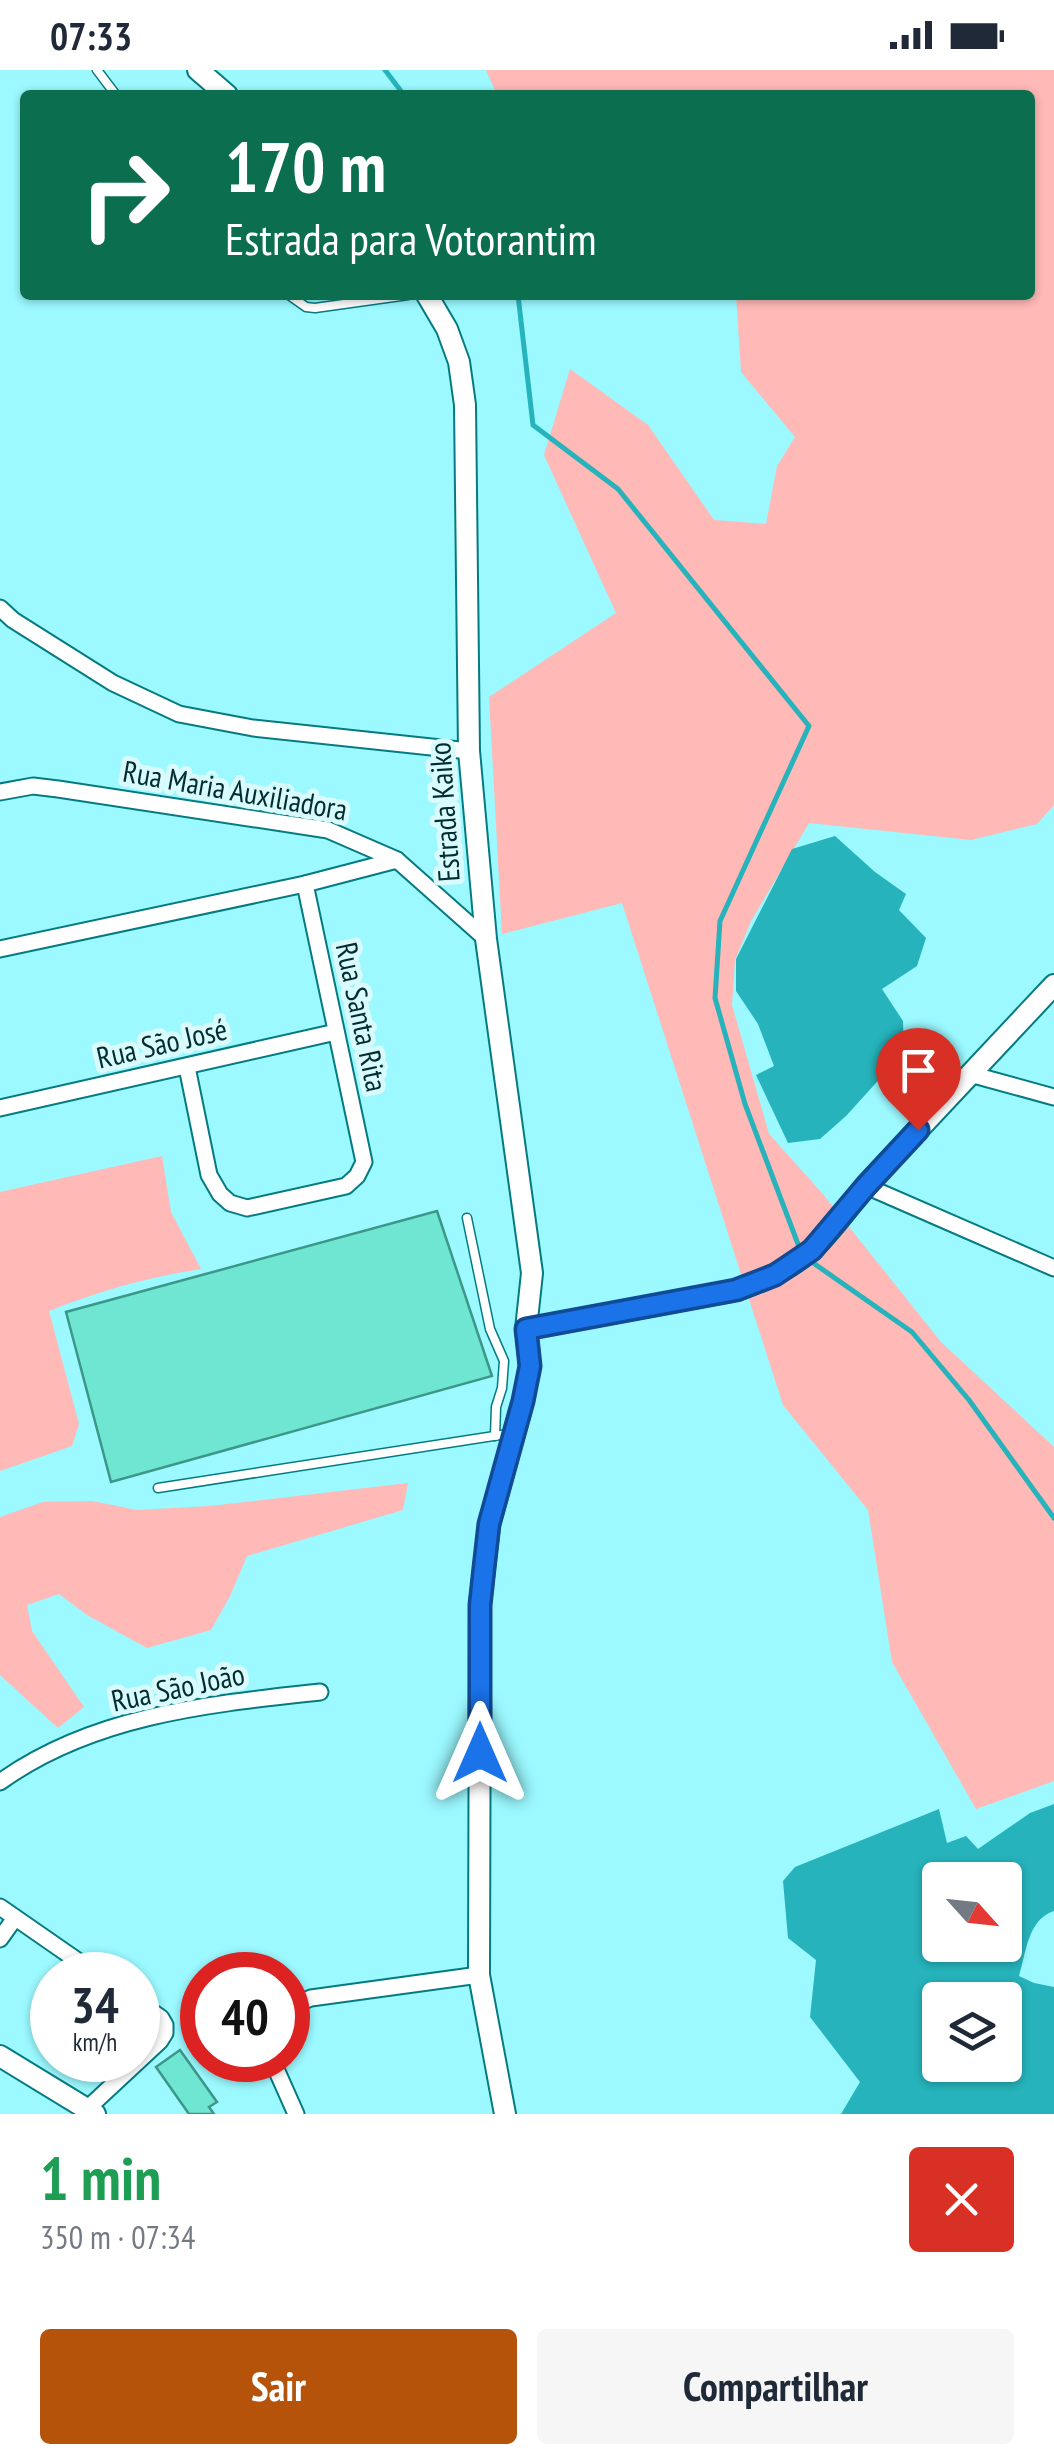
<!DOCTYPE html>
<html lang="pt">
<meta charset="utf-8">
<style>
:root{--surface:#fff;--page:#f6f6f7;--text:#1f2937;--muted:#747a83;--accent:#b45309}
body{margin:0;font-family:"PT Sans Narrow",sans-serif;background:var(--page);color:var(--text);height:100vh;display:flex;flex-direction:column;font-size:38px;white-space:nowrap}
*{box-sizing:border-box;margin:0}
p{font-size:32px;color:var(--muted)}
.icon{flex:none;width:55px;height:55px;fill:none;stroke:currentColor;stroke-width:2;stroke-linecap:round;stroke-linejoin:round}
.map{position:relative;height:2044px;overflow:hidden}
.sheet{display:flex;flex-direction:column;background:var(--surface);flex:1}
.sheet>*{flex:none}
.banner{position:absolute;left:20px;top:20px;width:1015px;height:210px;border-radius:10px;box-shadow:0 2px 8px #0004;background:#0b6e4f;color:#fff;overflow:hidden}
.needle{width:65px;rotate:117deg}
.buttons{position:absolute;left:922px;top:1792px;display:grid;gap:20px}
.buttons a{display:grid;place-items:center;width:100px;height:100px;border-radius:10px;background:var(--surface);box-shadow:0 2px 8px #0004;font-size:50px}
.speed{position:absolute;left:30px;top:1882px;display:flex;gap:20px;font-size:50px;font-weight:700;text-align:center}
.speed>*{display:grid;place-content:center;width:130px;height:130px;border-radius:50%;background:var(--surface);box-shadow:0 2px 8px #0004;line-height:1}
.speed small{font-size:25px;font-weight:400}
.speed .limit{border:15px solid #d22;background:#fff;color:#111}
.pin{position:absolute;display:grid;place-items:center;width:85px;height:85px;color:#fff;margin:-102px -42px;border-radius:50% 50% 50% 0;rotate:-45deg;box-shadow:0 0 10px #0007}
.pin .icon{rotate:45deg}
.me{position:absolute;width:110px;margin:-55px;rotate:0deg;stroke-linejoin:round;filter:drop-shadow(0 0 8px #0008)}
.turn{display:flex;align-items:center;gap:35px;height:210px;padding:0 40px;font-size:45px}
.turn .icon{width:130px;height:130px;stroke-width:2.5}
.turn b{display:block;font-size:70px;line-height:85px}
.round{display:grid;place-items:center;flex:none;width:105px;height:105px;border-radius:10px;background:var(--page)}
.headline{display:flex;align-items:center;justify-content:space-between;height:170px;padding:0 40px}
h1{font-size:60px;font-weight:700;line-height:75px;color:#1e9e55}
.action{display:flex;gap:20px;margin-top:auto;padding:20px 40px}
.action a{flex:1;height:115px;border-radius:10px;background:var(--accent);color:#fff;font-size:40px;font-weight:700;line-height:115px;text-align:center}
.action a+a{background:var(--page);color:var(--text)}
.status{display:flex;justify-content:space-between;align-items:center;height:70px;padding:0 50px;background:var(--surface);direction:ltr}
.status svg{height:28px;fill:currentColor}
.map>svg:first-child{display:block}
.green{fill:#ffb9b7}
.water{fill:#26b3bb;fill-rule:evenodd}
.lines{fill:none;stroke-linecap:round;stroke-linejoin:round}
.stream{stroke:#26b3bb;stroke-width:5}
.building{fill:#6fe6d2;stroke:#3c9788;stroke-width:2.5}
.service-casing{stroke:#057b81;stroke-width:11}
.minor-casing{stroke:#057b81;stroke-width:19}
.tertiary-casing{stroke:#057b81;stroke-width:24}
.service{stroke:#fff;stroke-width:8}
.minor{stroke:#fff;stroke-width:15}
.tertiary{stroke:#fff;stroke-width:20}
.route-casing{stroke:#114b97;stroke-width:25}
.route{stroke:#1a73e8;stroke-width:18}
.labels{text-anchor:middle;stroke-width:10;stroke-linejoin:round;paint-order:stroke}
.street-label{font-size:30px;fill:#022d2f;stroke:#d9fbfd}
</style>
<div class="status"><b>07:33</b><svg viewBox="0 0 49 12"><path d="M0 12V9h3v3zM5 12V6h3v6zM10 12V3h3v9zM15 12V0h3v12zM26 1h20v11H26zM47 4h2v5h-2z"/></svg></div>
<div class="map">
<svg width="1054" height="2044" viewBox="0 0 1054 2044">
<rect width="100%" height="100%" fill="#9bf9ff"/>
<g class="green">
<path d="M486,0H1054V735L1037,754L971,770L809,753L751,851L735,890L732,935L769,1064L822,1123L941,1272L1054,1377V1711L976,1739L892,1592L868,1440L783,1335L622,833L502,864L489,627L616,543L544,385L570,299L648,355L714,450L766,454L777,396L795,367L741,302L736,225H1030V25H497Z"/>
<path d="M162,1086L171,1142L201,1199C148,1207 99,1221 49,1241L79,1354L72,1376L0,1401V1122Z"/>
<path d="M408,1413L403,1440L247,1486L230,1526L211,1560L147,1578L87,1545L59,1524L27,1535L32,1561L84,1637L58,1658L0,1605V1447L43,1432L92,1431L137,1440L210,1436Z"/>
</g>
<g class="water">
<path d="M835,766L875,802L906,824L899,840L926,868L917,896L882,919L903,951L904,982L846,1046L820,1069L788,1073L756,1005L774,996L758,954L736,921V889L792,779Z"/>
<path d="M1054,1734V1841C1028,1849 1026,1883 1019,1906L1034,1913L1054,1917V2044H841L860,2012L810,1947L816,1890L788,1868L783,1811L795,1797L939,1739L947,1773L966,1766L978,1779L1030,1743ZM940,1810H1005V1875H940ZM940,1930H1005V1995H940Z"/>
</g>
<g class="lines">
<g class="stream">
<path d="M385,0L404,25"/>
<path d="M518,225L533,355L618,419L809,656L720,851L715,928L745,1034L801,1182"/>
<path d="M809,1190L912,1262L969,1330L1054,1448"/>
</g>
</g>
<g class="building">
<path d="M437,1141L492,1306L111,1412L66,1242Z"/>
<path d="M180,1980L217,2032L209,2037L214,2044H189L156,1997Z"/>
</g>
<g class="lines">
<defs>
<g id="service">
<path d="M97,0L116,25"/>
<path d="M289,225L306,237L315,238L408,225"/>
<path d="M467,1148L490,1259L504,1291L502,1318L496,1337L495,1366"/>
<path d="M158,1418L513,1363"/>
</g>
<g id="minor">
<path d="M0,538L13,550L113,613L179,644L253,658L469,681"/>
<path d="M0,722L33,716L58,719L328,760L397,790L486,869"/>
<path d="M0,879L305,814L397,790"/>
<path d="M187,997L209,1105L220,1124L230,1133L247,1138L346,1116L357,1106L364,1092L305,814"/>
<path d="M970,1004L1054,1027"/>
<path d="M0,1038L336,962"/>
<path d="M866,1116L1054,1198"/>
<path d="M0,1712C93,1645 210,1634 320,1622"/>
<path d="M0,1837L98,1905"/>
<path d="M0,1869L15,1848"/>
<path d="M288,1941L291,1936L311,1928L479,1905"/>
<path d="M272,1990L296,2044"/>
<path d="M88,2038L160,1971L165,1963V1955L161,1948L138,1932"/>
</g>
<g id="tertiary">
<path d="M198,0L227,25"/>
<path d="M427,225L447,259L459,292L465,335L469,681L486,869L532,1203L526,1259L530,1296L523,1331L489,1455L480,1535L479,1905L505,2044"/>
<path d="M526,1259L737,1220C764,1211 788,1200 810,1181C833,1161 850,1133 870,1111C931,1046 993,980 1054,915"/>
<path d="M0,1986L95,2044"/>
</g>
</defs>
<use href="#service" class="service-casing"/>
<use href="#minor" class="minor-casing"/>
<use href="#tertiary" class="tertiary-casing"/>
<use href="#service" class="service"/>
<use href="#minor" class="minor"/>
<use href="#tertiary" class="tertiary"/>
</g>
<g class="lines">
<defs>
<path id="route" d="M480,1683V1535L484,1498L489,1454L523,1331L530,1296L526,1259L736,1220L775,1205L812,1180L866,1116L918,1060"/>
</defs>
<use href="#route" class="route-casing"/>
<use href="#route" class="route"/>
</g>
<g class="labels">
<g class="street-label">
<text transform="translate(235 721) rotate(10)" y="10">Rua Maria Auxiliadora</text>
<text transform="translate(445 742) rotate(-94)" y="10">Estrada Kaiko</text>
<text transform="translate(361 947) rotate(78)" y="10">Rua Santa Rita</text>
<text transform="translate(162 974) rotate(-13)" y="10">Rua São José</text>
<text transform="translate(178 1618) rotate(-12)" y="10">Rua São João</text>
</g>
</g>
</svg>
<div class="buttons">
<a><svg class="needle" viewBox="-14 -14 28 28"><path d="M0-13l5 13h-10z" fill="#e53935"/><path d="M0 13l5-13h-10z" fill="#747a83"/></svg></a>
<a><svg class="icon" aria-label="layers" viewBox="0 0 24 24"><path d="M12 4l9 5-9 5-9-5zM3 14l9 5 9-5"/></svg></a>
</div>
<div class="speed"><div>34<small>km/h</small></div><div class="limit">40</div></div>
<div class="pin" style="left:918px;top:1060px;background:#d93025"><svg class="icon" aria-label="arrive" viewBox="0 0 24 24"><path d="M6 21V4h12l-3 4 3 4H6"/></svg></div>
<svg class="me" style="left:480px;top:1683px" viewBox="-20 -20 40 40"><path d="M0-17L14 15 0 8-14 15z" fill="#1a73e8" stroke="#fff" stroke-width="4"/></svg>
<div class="banner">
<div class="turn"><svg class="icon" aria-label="right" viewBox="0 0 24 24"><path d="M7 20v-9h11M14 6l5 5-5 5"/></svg><div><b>170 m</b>Estrada para Votorantim</div></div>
</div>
</div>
<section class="sheet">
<div class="headline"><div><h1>1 min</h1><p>350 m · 07:34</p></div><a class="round" style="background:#d93025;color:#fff"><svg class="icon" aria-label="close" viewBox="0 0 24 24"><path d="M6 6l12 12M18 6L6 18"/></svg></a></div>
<div class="action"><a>Sair</a><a>Compartilhar</a></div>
</section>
